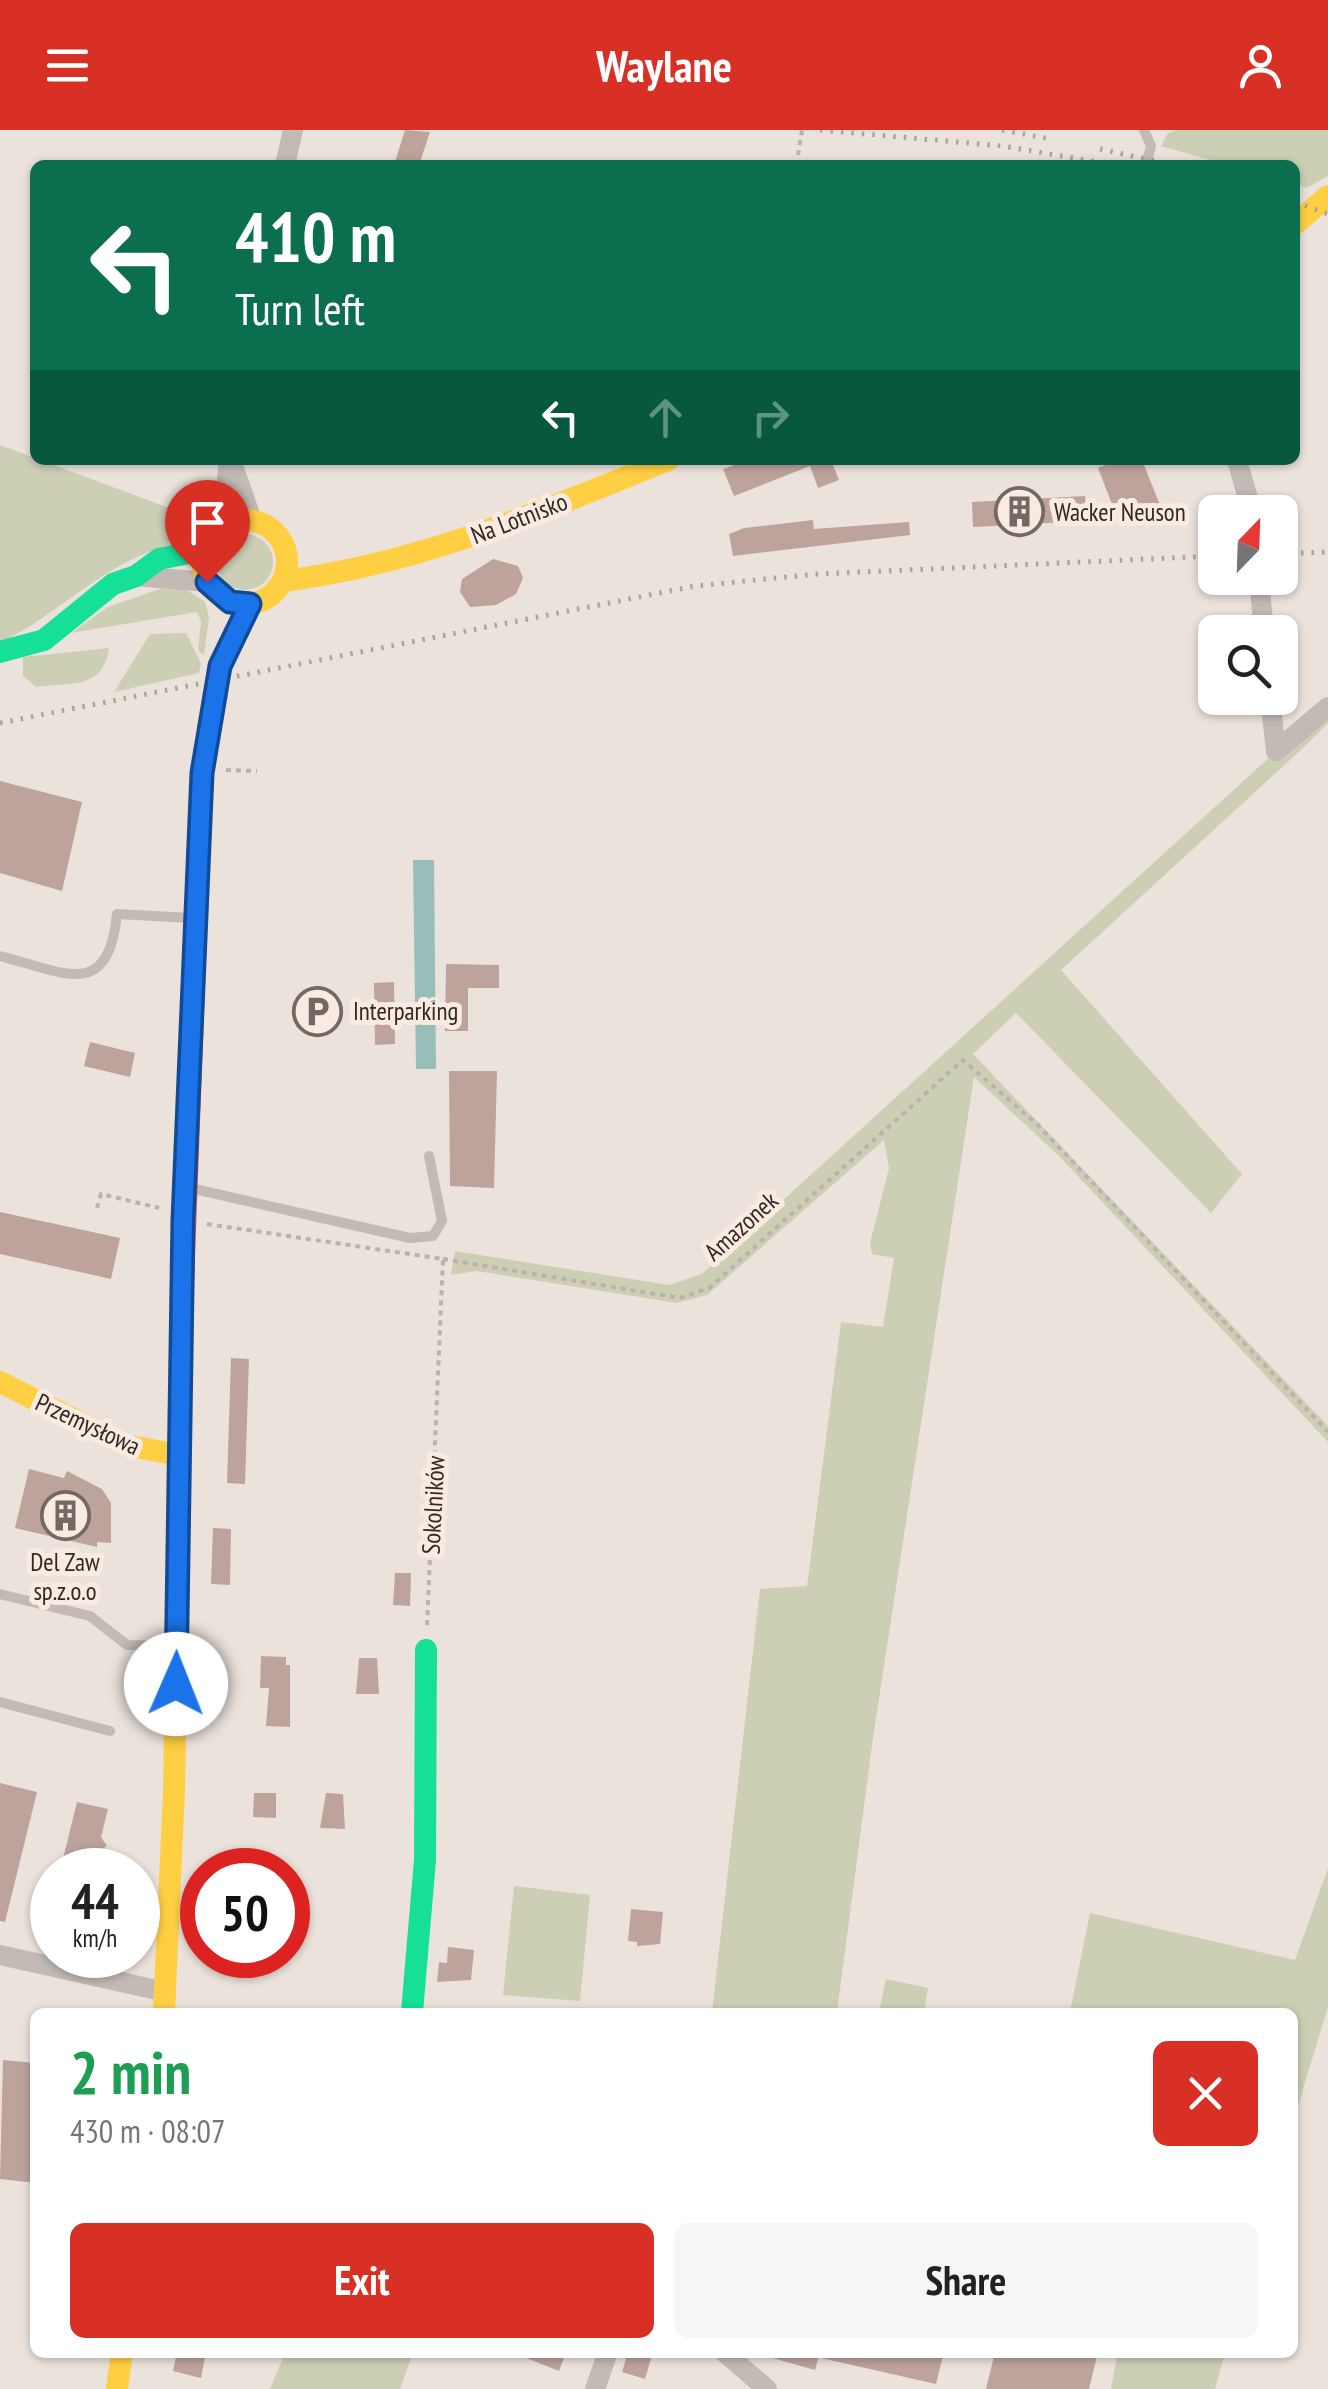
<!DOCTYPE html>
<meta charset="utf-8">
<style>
:root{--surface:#fff;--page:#f6f6f6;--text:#202124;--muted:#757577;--accent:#d93025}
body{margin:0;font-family:"PT Sans Narrow",sans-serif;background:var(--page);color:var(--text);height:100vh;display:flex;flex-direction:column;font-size:38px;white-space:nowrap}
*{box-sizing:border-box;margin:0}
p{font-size:32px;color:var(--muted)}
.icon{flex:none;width:55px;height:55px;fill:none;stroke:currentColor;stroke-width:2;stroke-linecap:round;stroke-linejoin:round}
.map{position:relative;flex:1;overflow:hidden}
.details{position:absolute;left:30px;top:1878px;width:1268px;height:350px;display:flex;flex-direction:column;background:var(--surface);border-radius:15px;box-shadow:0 2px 8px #0004}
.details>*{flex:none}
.guide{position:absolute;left:30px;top:30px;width:1270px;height:305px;border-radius:15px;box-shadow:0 2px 8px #0004;background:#0b6e4f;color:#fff;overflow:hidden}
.needle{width:65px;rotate:23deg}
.fabs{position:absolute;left:1198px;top:365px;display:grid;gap:20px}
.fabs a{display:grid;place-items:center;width:100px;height:100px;border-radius:15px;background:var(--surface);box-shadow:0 2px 8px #0004;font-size:50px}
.speed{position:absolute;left:30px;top:1718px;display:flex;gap:20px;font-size:50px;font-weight:700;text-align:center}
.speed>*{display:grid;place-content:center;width:130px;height:130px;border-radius:50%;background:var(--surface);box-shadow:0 2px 8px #0004;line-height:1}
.speed small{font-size:25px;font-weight:400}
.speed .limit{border:15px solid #d22;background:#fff;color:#111}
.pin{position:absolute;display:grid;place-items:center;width:85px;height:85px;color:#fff;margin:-102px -42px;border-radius:50% 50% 50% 0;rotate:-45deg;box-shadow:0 0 10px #0007}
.pin .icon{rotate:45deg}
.me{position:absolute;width:110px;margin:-55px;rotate:1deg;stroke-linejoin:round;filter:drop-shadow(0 0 8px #0008)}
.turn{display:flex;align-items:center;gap:35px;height:210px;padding:0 40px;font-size:45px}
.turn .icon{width:130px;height:130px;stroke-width:2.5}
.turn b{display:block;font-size:70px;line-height:85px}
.lanes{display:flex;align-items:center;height:95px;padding:0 40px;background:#0003;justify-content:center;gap:50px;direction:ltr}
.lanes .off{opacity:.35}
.round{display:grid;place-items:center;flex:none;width:105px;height:105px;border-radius:15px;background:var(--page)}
.head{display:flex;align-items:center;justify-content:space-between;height:170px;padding:0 40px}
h1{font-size:60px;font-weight:600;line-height:75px;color:#1e9e55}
.action{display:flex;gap:20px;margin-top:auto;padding:20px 40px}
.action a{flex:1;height:115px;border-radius:15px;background:var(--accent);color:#fff;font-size:40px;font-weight:600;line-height:115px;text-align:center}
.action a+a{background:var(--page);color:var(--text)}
header{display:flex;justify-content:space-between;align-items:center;height:130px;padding:0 40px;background:var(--accent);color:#fff;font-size:45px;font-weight:600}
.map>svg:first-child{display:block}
.green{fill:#cdcfb5}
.water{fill:#98beb9}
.building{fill:#bea39d}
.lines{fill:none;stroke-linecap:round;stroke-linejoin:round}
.path{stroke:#bbb2ae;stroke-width:4;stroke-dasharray:5 5;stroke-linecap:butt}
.lane{stroke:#c3bab5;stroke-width:10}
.street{stroke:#c3bab5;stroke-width:20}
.fast{stroke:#16e098;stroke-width:22}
.slow{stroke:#ffcf43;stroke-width:22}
.jam{stroke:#f24e42;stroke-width:22}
.rail{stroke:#aba39f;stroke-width:5;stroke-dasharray:2.5 8;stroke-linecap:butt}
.route-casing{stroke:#114b97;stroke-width:25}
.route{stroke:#1a73e8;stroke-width:18}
.labels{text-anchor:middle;stroke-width:10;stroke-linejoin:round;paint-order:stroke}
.poi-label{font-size:25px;fill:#332724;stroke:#f9ebe1;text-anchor:start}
.street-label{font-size:25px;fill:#332724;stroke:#f9ebe1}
</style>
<header><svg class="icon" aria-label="menu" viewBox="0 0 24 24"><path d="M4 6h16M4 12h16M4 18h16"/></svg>Waylane<svg class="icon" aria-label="person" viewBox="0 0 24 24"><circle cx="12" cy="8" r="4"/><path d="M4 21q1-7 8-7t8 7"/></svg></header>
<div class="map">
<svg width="1328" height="2259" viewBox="0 0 1328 2259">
<rect width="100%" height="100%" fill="#ebe2db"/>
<g class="green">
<path d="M1177,0H1328V46L1307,58L1295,54V35H1228L1161,16L1168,3Z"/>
<path d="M0,315L196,388L170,395L172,415C106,430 60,484 0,513Z"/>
<circle cx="245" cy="432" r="28"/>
<path d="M162,458H184L205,472L209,487L204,525L198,520L201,491L197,482L71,503L108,477Z"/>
<path d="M186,503L201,533L199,543L114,562L150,504Z"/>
<path d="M109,518C103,560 71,552 36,557L23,546V527Z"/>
<path d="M1328,574V593L1302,619L1061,840L1242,1044L1211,1083L1016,883L973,924L1328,1296V1312L1059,1026L974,947L873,1608L837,1882H712L760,1459L807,1456L841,1192L883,1197L894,1128L872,1124L870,1113L889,1038L884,1010L707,1165L677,1173L477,1141L451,1145L455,1121L669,1155L702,1144Z"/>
<path d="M1328,1738V1877L1293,1992L1292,1882H1070L1090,1783L1295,1830Z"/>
<path d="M514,1756L590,1765L580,1871L503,1865Z"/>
<path d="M886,1849L928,1858L924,1882H879Z"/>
<path d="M1118,2222H1225V2223L1215,2259H1111Z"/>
<path d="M285,2223L286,2222L413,2223L400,2259H270Z"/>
</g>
<path class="water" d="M413,730H434L436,939H416Z"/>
<g class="building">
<path d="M405,0L430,2L419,35H394Z"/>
<path d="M748,330H831L839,350L818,358L810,336L734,366L723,339Z"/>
<path d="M1117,330H1142L1166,390L1119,392L1098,338Z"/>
<path d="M1085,366L1087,391L973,397L972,372Z"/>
<path d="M813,390L814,399L909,392L910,405L733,426L729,404L744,398Z"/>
<path d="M493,429L518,436L523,448L516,464L496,475L470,477L460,462L462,449Z"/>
<path d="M0,651L82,672L62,761L0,743Z"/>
<path d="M446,834L499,835V858H468V901H445Z"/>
<path d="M394,852L395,914L375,915L374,853Z"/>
<path d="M90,912L135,923L130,947L84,936Z"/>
<path d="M449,941H497L494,1058L450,1056Z"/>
<path d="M0,1082L120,1108L111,1149L0,1124Z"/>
<path d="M231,1228L249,1229L245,1354L227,1353Z"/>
<path d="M29,1339L64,1348L67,1341L102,1359L111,1373V1413L97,1412V1417L15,1398Z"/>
<path d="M213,1398L231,1399L230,1455L211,1454Z"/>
<path d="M395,1443H411L410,1476L393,1475Z"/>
<path d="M261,1526L286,1527V1535H290V1597L266,1596L269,1558H260Z"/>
<path d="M359,1528H377L379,1564H356Z"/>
<path d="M0,1653L37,1662L5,1792L0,1791Z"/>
<path d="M254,1663H276V1688L253,1687Z"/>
<path d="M326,1663L343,1664L345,1699L320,1698Z"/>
<path d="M77,1672L108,1679L101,1707L107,1716L69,1739L63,1729Z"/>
<path d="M631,1779L663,1782L660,1814L637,1816V1812L628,1811Z"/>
<path d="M448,1817L474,1820L471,1850L437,1852L439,1832L447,1833Z"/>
<path d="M3,1930L35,1933V2053L0,2049Z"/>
<path d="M177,2222H206L201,2248L173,2241Z"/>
<path d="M511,2222H566L559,2241Z"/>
<path d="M628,2222H653L645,2249L622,2242Z"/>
<path d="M769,2222H820L815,2240L769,2227Z"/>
<path d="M822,2222H944L936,2254L821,2228Z"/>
<path d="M995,2222H1098L1089,2259H986Z"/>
</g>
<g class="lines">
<g class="path">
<path d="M798,25L802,0"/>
<path d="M226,640L257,641"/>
<path d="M97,1078L101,1064L159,1078"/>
<path d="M207,1094L443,1129L427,1496"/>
<path d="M443,1129L680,1168L709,1158L963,930L1038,995L1328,1302"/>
</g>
<g class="lane">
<path d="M1144,0L1151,16L1146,35"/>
<path d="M0,826C64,842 108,872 117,784L191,788"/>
<path d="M190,1058L410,1108L433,1106L442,1091L429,1026"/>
<path d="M0,1464L90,1486L127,1515L175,1516"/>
<path d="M0,1572L110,1601"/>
</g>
<g class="street">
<path d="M285,35L293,0"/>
<path d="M231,330L252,390"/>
<path d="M1237,330L1252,382"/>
<path d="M222,396L229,330"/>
<path d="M136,446L207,452"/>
<path d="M1259,448L1264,502"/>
<path d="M1270,568L1276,621"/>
<path d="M1276,621L1328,577"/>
<path d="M0,1825L166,1862"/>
<path d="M724,2222L767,2259"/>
<path d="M595,2259L608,2222"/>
</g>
<g class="fast">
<path d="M0,522L44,510L113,454L136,446L159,429L204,420"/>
<path d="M412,1882L425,1730L426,1520"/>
</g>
<g class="slow">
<path d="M1295,94L1328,66"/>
<circle cx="245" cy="432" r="42"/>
<path d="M283,451C419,434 542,381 668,330"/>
<path d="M0,1252L125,1315L179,1325"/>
<path d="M164,1882L174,1661L182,1180"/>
<path d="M117,2259L122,2222"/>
</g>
<path class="jam" d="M182,1180L202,643L220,536L250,474"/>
<g class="rail">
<path d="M820,0L1002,16L1116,35"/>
<path d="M1002,0L1051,9"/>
<path d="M1100,19L1173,35"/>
<path d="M1295,72L1328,84"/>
<path d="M1280,424L1328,422"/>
<path d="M0,593L695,456L818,444L1215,426"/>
</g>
</g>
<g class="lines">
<defs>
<path id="route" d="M176,1554L183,1090L202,643L220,536L250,474L230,472L207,452"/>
</defs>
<use href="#route" class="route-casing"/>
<use href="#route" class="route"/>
</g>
<defs>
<symbol id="building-ring" viewBox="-11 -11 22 22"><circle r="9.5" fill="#f9ebe1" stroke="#736864" stroke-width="1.5"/><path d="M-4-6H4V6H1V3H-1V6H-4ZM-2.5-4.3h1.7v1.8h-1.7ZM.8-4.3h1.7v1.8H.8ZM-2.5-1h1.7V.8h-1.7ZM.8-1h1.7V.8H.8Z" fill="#736864"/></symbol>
<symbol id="parking-ring" viewBox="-11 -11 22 22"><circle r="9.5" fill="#f9ebe1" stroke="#736864" stroke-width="1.5"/><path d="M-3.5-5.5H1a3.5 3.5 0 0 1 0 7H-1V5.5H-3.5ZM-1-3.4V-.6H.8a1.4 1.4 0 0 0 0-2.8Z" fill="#736864"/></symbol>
</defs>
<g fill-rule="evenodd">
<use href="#building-ring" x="992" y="354" width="55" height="55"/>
<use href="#parking-ring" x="290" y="854" width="55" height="55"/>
<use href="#building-ring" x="38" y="1358" width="55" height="55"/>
</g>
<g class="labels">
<g class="poi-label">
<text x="1054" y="391">Wacker Neuson</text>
<text x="353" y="890">Interparking</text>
<text x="65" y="1441" text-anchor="middle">Del Zaw<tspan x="65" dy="29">sp.z.o.o</tspan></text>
</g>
<g class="street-label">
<text transform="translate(519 388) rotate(-21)" y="9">Na Lotnisko</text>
<text transform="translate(741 1096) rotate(-42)" y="9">Amazonek</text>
<text transform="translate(88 1294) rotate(25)" y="9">Przemysłowa</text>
<text transform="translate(433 1375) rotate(-87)" y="9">Sokolników</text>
</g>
</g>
</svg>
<div class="fabs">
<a><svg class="needle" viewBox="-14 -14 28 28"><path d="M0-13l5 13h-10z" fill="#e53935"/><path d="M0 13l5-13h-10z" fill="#757577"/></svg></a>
<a><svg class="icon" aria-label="search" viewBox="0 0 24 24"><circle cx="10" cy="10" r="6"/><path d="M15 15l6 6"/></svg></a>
</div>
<div class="speed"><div>44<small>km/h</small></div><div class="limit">50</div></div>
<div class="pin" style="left:207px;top:452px;background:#d93025"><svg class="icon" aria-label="arrive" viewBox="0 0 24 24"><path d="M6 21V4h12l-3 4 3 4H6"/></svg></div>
<svg class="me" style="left:176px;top:1554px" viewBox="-20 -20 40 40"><circle r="19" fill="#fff"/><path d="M0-13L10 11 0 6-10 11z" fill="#1a73e8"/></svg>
<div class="guide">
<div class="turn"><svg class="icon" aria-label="left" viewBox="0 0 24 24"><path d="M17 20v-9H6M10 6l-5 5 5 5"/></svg><div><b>410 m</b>Turn left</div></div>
<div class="lanes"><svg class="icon" aria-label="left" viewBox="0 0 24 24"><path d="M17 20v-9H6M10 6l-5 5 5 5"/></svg><svg class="icon off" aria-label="ahead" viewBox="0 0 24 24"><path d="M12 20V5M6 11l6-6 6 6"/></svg><svg class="icon off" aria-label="right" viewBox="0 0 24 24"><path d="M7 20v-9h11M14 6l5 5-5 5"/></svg></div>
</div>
<section class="details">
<div class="head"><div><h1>2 min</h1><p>430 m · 08:07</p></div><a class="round" style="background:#d93025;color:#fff"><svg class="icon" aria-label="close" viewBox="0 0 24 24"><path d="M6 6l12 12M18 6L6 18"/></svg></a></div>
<div class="action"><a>Exit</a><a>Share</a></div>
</section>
</div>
